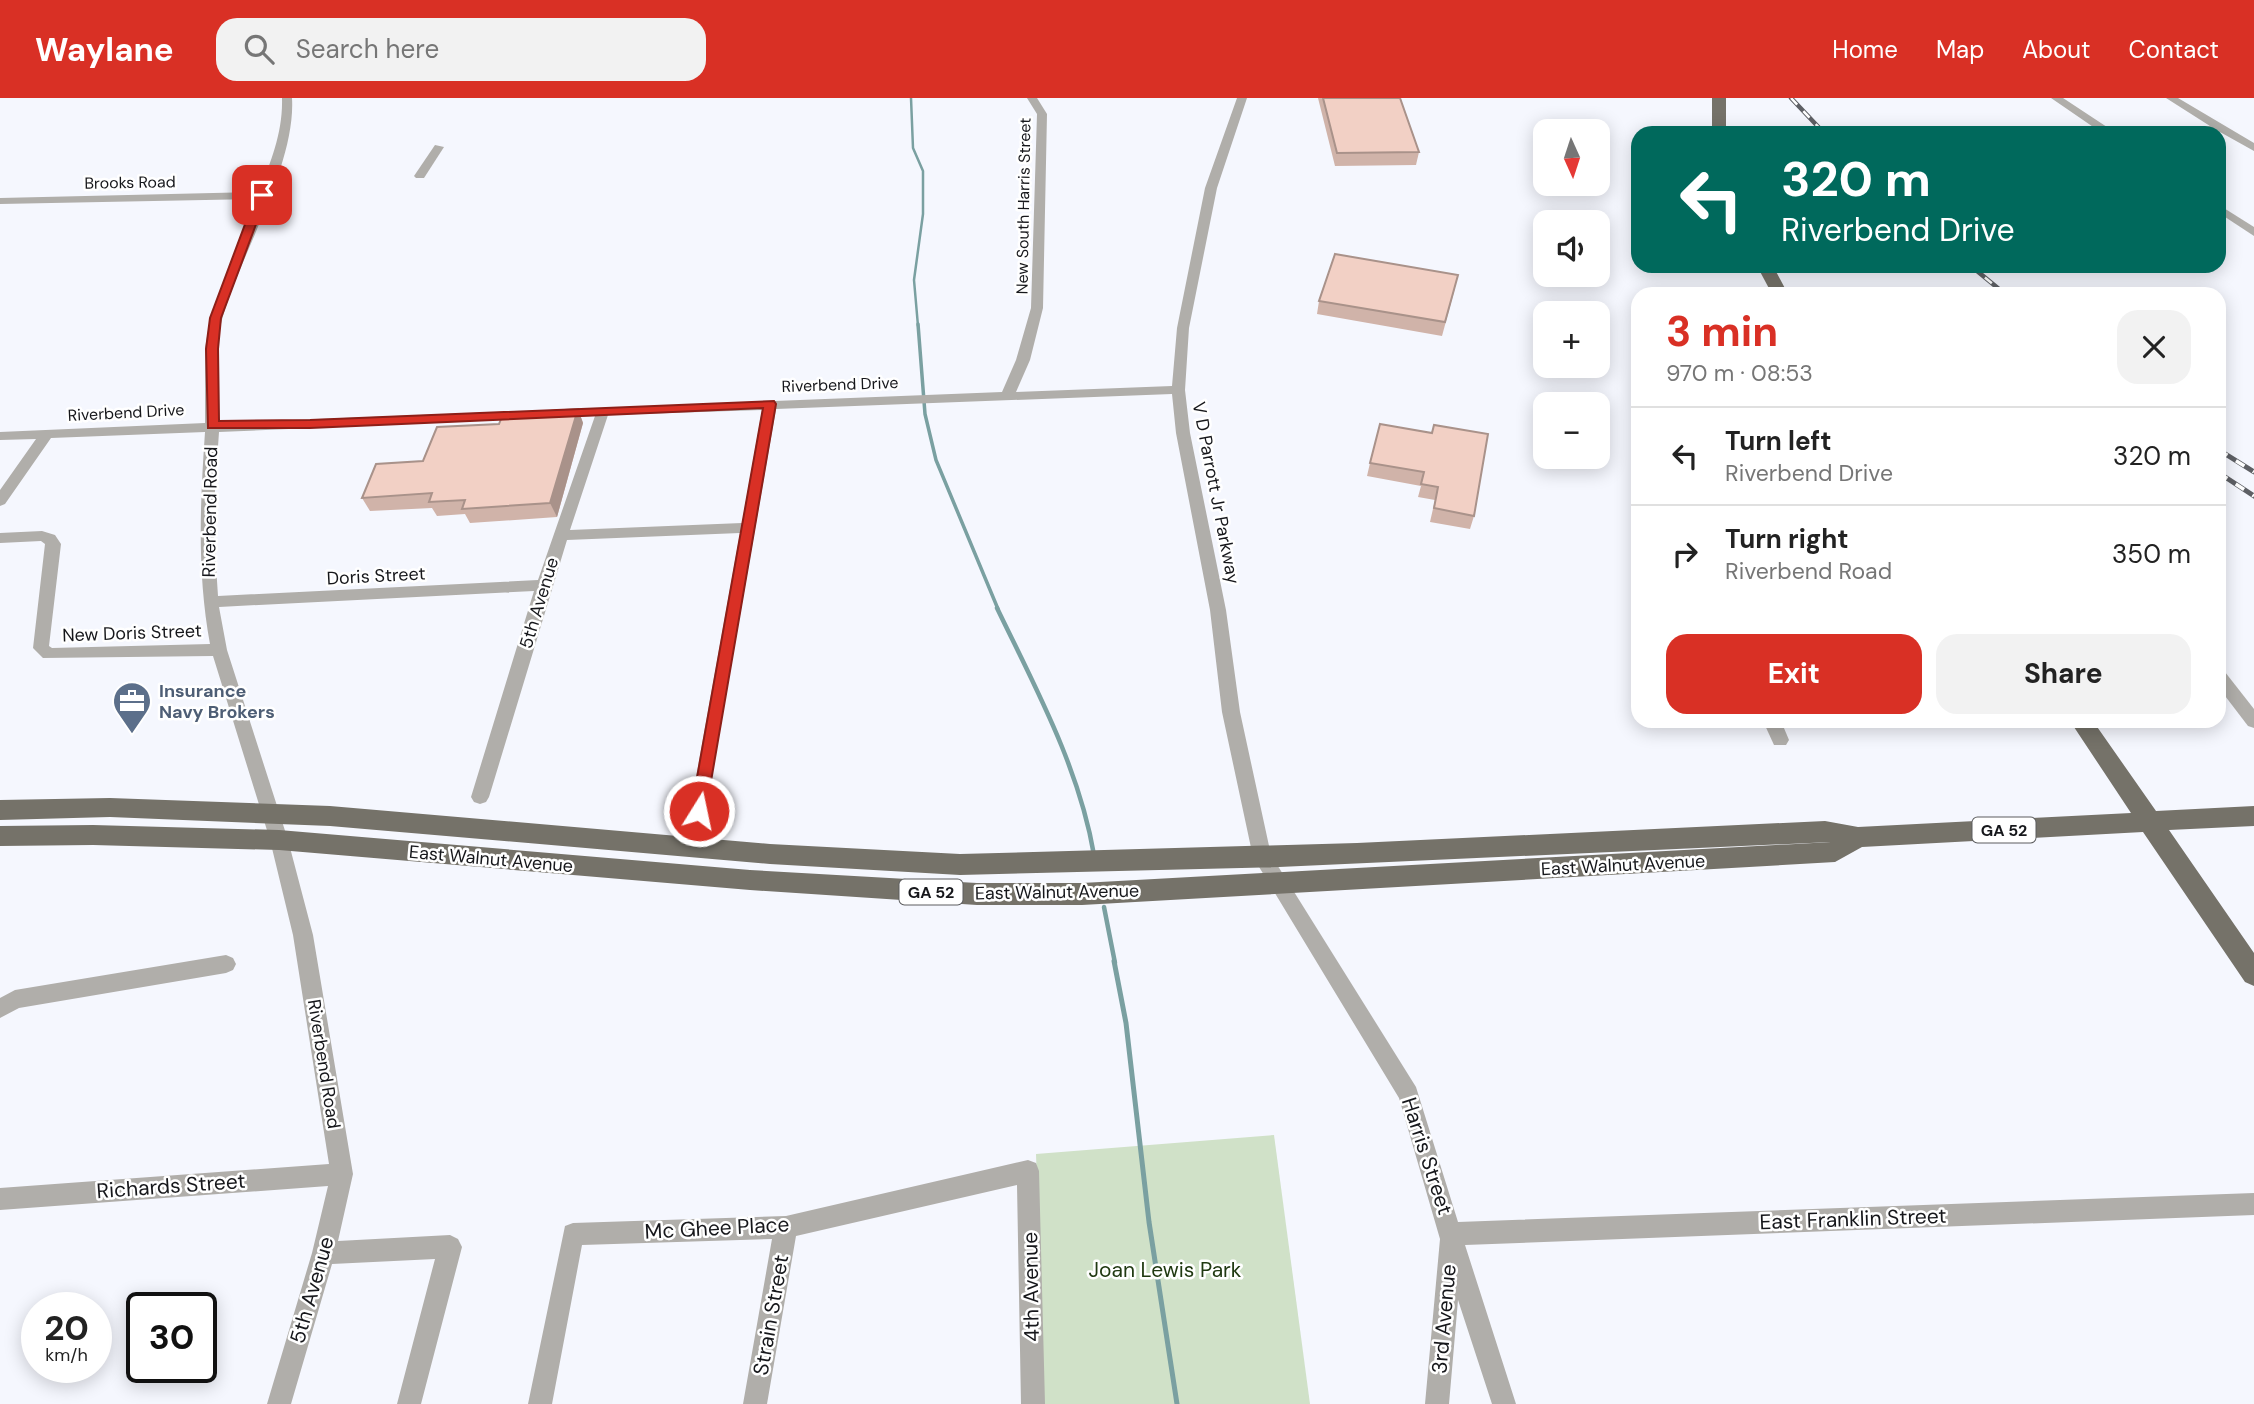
<!DOCTYPE html>
<meta charset="utf-8">
<style>
:root{--surface:#fff;--page:#f2f2f2;--text:#222;--muted:#767676;--line:#e0e0e0;--accent:#d93025}
body{margin:0;font-family:"DM Sans",sans-serif;background:var(--page);color:var(--text);height:100vh;display:flex;flex-direction:column;font-size:26px;white-space:nowrap}
*{box-sizing:border-box;margin:0}
p{font-size:23px;color:var(--muted)}
.icon{flex:none;width:38px;height:38px;fill:none;stroke:currentColor;stroke-width:2;stroke-linecap:round;stroke-linejoin:round}
.map{position:relative;flex:1;overflow:hidden}
.sheet{position:absolute;left:1631px;top:189px;width:595px;height:441px;display:flex;flex-direction:column;background:var(--surface);border-radius:21px;box-shadow:0 4px 18px #0003}
.sheet>*{flex:none}
.hud{position:absolute;left:1631px;top:28px;width:595px;height:147px;border-radius:21px;box-shadow:0 4px 18px #0003;background:#00695c;color:#fff;overflow:hidden}
.needle{width:46px;rotate:177deg}
.tools{position:absolute;left:1533px;top:21px;display:grid;gap:14px}
.tools a{display:grid;place-items:center;width:77px;height:77px;border-radius:14px;background:var(--surface);box-shadow:0 4px 18px #0003;font-size:35px}
.speed{position:absolute;left:21px;top:1194px;display:flex;gap:14px;font-size:35px;font-weight:700;text-align:center}
.speed>*{display:grid;place-content:center;width:91px;height:91px;border-radius:50%;background:var(--surface);box-shadow:0 4px 18px #0003;line-height:1}
.speed small{font-size:18px;font-weight:400}
.speed .limit{border:4px solid #111;border-radius:10px;background:#fff;color:#111}
.pin{position:absolute;display:grid;place-items:center;width:60px;height:60px;color:#fff;margin:-30px;border-radius:14px;box-shadow:0 4px 10px #0006}
.me{position:absolute;width:77px;margin:-38px;rotate:10deg;stroke-linejoin:round;filter:drop-shadow(0 0 5px #0008)}
.turn{display:flex;align-items:center;gap:24px;height:147px;padding:0 35px;font-size:32px}
.turn .icon{width:91px;height:91px;stroke-width:2.5}
.turn b{display:block;font-size:49px;line-height:60px}
.round{display:grid;place-items:center;flex:none;width:74px;height:74px;border-radius:21px;background:var(--page)}
.headline{display:flex;align-items:center;justify-content:space-between;height:119px;padding:0 35px}
h1{font-size:42px;font-weight:700;line-height:52px;color:var(--accent)}
.action{display:flex;gap:14px;margin-top:auto;padding:14px 35px}
.action a{flex:1;height:80px;border-radius:21px;background:var(--accent);color:#fff;font-size:28px;font-weight:700;line-height:80px;text-align:center}
.action a+a{background:var(--page);color:var(--text)}
ul{padding:0;list-style:none}
li{display:flex;align-items:center;gap:21px;height:98px;padding:0 35px;border-top:2px solid var(--line)}
li div{flex:1}
li b{display:block;font-size:26px}
li em{font-style:normal}
header{display:flex;align-items:center;gap:42px;box-sizing:border-box;height:98px;padding:0 35px;background:var(--accent);color:#fff}
header strong{font-size:33px}
nav{display:flex;gap:38px;margin-inline-start:auto;font-size:24px}
.search{width:490px;height:63px;background:var(--page);display:flex;align-items:center;gap:18px;box-sizing:border-box;padding:0 24px;border-radius:21px;color:var(--muted);font-size:26px}
.map>svg:first-child{display:block}
.green{fill:#d0e1c8}
.lines{fill:none;stroke-linecap:round;stroke-linejoin:round}
.stream-far3{stroke:#7aa0a1;stroke-width:2.5}
.stream-far2{stroke:#7aa0a1;stroke-width:3.5}
.stream-far1{stroke:#7aa0a1;stroke-width:4.5}
.stream{stroke:#7aa0a1;stroke-width:5}
.minor{fill:#b0aeaa;fill-rule:evenodd}
.major{fill:#757269;fill-rule:evenodd}
.rail-far1-casing{stroke:#5e6065;stroke-width:4.5}
.rail-casing{stroke:#5e6065;stroke-width:5}
.rail-far1{stroke:#fff;stroke-width:2.5;stroke-dasharray:9;stroke-linecap:butt}
.rail{stroke:#fff;stroke-width:3.5;stroke-dasharray:10;stroke-linecap:butt}
.wall{fill:#d0b3a9}
.shaded-wall{fill:#a9928a}
.building{fill:#f2d0c5;stroke:#a9928a;stroke-width:2}
.route{fill:#d93025;stroke:#8d1f18;stroke-width:2}
.labels{text-anchor:middle;stroke-width:5;stroke-linejoin:round;paint-order:stroke}
.far-street-label{font-size:16px;fill:#16171b;stroke:#fff}
.shield{fill:#fff;stroke:#5c5d5f;stroke-width:2}
.shield-label{font-size:16px;font-weight:bold;fill:#16171b}
.street-label{font-size:18px;fill:#16171b;stroke:#fff}
.service-label{font-size:18px;font-weight:bold;fill:#4e5e75;stroke:#fff;text-anchor:start}
.near-street-label{font-size:21px;fill:#16171b;stroke:#fff}
.near-park-label{font-size:21px;fill:#203911;stroke:#fff}
</style>
<header>
<strong>Waylane</strong>
<div class="search"><svg class="icon" aria-label="search" viewBox="0 0 24 24"><circle cx="10" cy="10" r="6"/><path d="M15 15l6 6"/></svg>Search here</div>
<nav><a>Home</a><a>Map</a><a>About</a><a>Contact</a></nav>
</header>
<div class="map">
<svg width="2254" height="1306" viewBox="0 0 2254 1306">
<rect width="100%" height="100%" fill="#f5f7fe"/>
<path class="green" d="M1274,1037L1310,1306H1044L1036,1056Z"/>
<g class="lines">
<path class="stream-far3" d="M911,0L913,50L923,73V116L914,182L918,228"/>
<path class="stream-far2" d="M918,226L925,316L936,362L998,511"/>
<g class="stream-far1">
<path d="M997,510C1035,589 1079,669 1094,757"/>
<path d="M1104,809L1115,865"/>
</g>
<path class="stream" d="M1114,863L1126,925L1149,1124L1177,1306"/>
<g class="minor">
<path d="M282,0H292C296,66 242,153 223,218C213,251 219,291 219,325L524,313L531,317L524,321L219,334L213,422L218,498L538,482L595,318L555,319L548,315L550,312L1002,294L1016,262L1031,210L1037,16L1027,0H1037L1047,16L1043,210L1030,262L1016,294L1172,288L1177,230L1205,90L1237,0H1247L1217,90L1189,230L1185,292L1190,335L1226,512L1240,614L1271,757L1416,989L1458,1124L2254,1095V1117L1465,1147L1516,1306H1492L1458,1202L1449,1306H1425L1440,1141L1399,1000L1253,759L1222,614L1210,512L1176,335L1172,296L776,311L705,718L699,720L693,718L690,713L740,435L567,442L489,699L486,704L480,706L474,704L471,699L534,493L219,509L227,552L288,742L313,837L353,1076L338,1143L450,1137L458,1141L462,1149L421,1306H397L435,1161L332,1166L291,1306H267L312,1155L328,1088L0,1112V1090L329,1066L293,837L270,742L213,558L43,560L33,550L45,446L41,443L0,445V435L42,433L55,437L61,446L49,548L52,550L210,546C197,475 200,406 205,334L51,340L5,406L0,408V392L36,341L0,342V334L205,325V251L210,220L256,101L0,106V100L259,94C271,63 283,34 282,0ZM762,312L742,425L570,432L608,317Z"/>
<path d="M2051,0H2063L2110,31L2210,28L2166,0H2178L2254,45V53L2220,34L2102,35Z"/>
<path d="M435,47L444,49L424,80H416L414,78Z"/>
<path d="M2219,107L2254,129V138L2219,115Z"/>
<path d="M2219,572L2225,574L2254,611V630L2248,628L2219,590Z"/>
<path d="M1763,623H1781L1789,642L1786,647H1774Z"/>
<path d="M226,857L233,860L236,866L233,872L226,875L19,910L0,920V900L15,892Z"/>
<path d="M1028,1062L1036,1065L1039,1073L1045,1306H1021L1017,1087L796,1138L767,1306H743L772,1141L582,1147L552,1306H528L565,1128L573,1125L786,1118Z"/>
</g>
<g class="major">
<rect x="1712" y="0" width="14" height="35"/>
<path d="M1757,168H1773L1788,196H1772Z"/>
<path d="M2070,623H2093L2156,713L2254,708V728L2169,732L2254,855V888L2245,884L2143,734L1862,749L1835,764L1082,807H977L750,792L279,752L93,747L0,748V728L93,727L279,732L750,772L977,785H1082L1831,744L1279,769L960,777L770,766L330,728L110,719L0,722V702L110,700L330,708L770,746L960,756L1357,745L1825,723L1858,729L2131,715Z"/>
</g>
<defs>
<g id="rail-far1">
<path d="M1791,0L1824,35"/>
<path d="M1971,168L2005,196"/>
</g>
<g id="rail">
<path d="M2219,352L2254,374"/>
<path d="M2219,375L2254,398"/>
</g>
</defs>
<use href="#rail-far1" class="rail-far1-casing"/>
<use href="#rail" class="rail-casing"/>
<use href="#rail-far1" class="rail-far1"/>
<use href="#rail" class="rail"/>
</g>
<g class="wall">
<path d="M1318,0H1400L1419,54L1416,67L1335,68Z"/>
<path d="M1455,190L1442,238L1317,216L1319,203Z"/>
<path d="M578,311L583,325L557,419L470,425L465,416L437,418L432,410L370,413L362,400L499,326Z"/>
<path d="M1432,335L1474,418L1470,431L1430,424L1435,402L1418,399L1421,388L1367,378L1370,365Z"/>
</g>
<path class="shaded-wall" d="M578,311L583,325L557,419L550,405Z"/>
<g class="building">
<path d="M1323,0H1400L1419,54L1337,55Z"/>
<path d="M1335,156L1458,177L1445,224L1319,203Z"/>
<path d="M578,311L550,405L462,411L465,402L429,404L432,395L362,400L376,366L423,363L437,329L499,326L503,316Z"/>
<path d="M1380,326L1432,335L1434,327L1488,336L1474,418L1434,410L1438,389L1421,386L1424,374L1370,365Z"/>
</g>
<path class="route" d="M262,94L267,97L221,220L218,251L219,323L310,322L774,303L776,306L705,718H693L691,713L763,310L310,330H208L206,251L210,220L256,97Z"/>
<defs>
<symbol id="office-pin" viewBox="-11 -11 22 30"><path d="M0 17L-7.5 6A9.5 9.5 0 1 1 7.5 6Z" fill="#5c6f8a" stroke="#fff"/><path d="M-6-3h4V-5.5h4V-3h4V5H-6ZM-1-4.5V-3h2v-1.5ZM-6 0V1H6V0Z" fill="#fff"/></symbol>
</defs>
<g fill-rule="evenodd">
<use href="#office-pin" x="110" y="581" width="44" height="60"/>
</g>
<g class="labels">
<g class="far-street-label">
<text transform="translate(130 84) rotate(-1)" y="6">Brooks Road</text>
<text transform="translate(1023 108) rotate(-89)" y="6">New South Harris Street</text>
<text transform="translate(840 286) rotate(-2)" y="6">Riverbend Drive</text>
<text transform="translate(126 314) rotate(-3)" y="6">Riverbend Drive</text>
</g>
<g class="shield">
<rect x="1972.5" y="719.5" width="63" height="25" rx="5"/>
<rect x="899.5" y="781.5" width="63" height="25" rx="5"/>
</g>
<g class="shield-label">
<text x="2004" y="738">GA 52</text>
<text x="931" y="800">GA 52</text>
</g>
<g class="street-label">
<text transform="translate(1216 395) rotate(79)" y="6">V D Parrott Jr Parkway</text>
<text transform="translate(210 414) rotate(-89)" y="6">Riverbend Road</text>
<text transform="translate(376 478) rotate(-3)" y="6">Doris Street</text>
<text transform="translate(539 505) rotate(-73)" y="6">5th Avenue</text>
<text transform="translate(132 535) rotate(-2)" y="6">New Doris Street</text>
<text transform="translate(491 761) rotate(5)" y="6">East Walnut Avenue</text>
<text transform="translate(1623 767) rotate(-3)" y="6">East Walnut Avenue</text>
<text transform="translate(1057 794) rotate(-1)" y="6">East Walnut Avenue</text>
<text transform="translate(324 966) rotate(81)" y="6">Riverbend Road</text>
</g>
<g class="service-label">
<text x="159" y="599">Insurance<tspan x="159" dy="21">Navy Brokers</tspan></text>
</g>
<g class="near-street-label">
<text transform="translate(1427 1058) rotate(72)" y="7">Harris Street</text>
<text transform="translate(171 1088) rotate(-4)" y="7">Richards Street</text>
<text transform="translate(1853 1121) rotate(-2)" y="7">East Franklin Street</text>
<text transform="translate(717 1130) rotate(-3)" y="7">Mc Ghee Place</text>
<text transform="translate(1031 1189) rotate(-91)" y="7">4th Avenue</text>
<text transform="translate(312 1192) rotate(-74)" y="7">5th Avenue</text>
<text transform="translate(771 1217) rotate(-80)" y="7">Strain Street</text>
<text transform="translate(1444 1221) rotate(-85)" y="7">3rd Avenue</text>
</g>
<g class="near-park-label">
<text x="1165" y="1179">Joan Lewis Park</text>
</g>
</g>
</svg>
<div class="tools">
<a><svg class="needle" viewBox="-14 -14 28 28"><path d="M0-13l5 13h-10z" fill="#e53935"/><path d="M0 13l5-13h-10z" fill="#767676"/></svg></a>
<a><svg class="icon" aria-label="sound" viewBox="0 0 24 24"><path d="M4 9h4l5-4v14l-5-4H4zM17 9q2 3 0 6"/></svg></a>
<a>+</a>
<a>−</a>
</div>
<div class="speed"><div>20<small>km/h</small></div><div class="limit">30</div></div>
<div class="pin" style="left:262px;top:97px;background:#d93025"><svg class="icon" aria-label="arrive" viewBox="0 0 24 24"><path d="M6 21V4h12l-3 4 3 4H6"/></svg></div>
<svg class="me" style="left:699px;top:713px" viewBox="-20 -20 40 40"><circle r="17" fill="#d93025" stroke="#fff" stroke-width="3"/><path d="M0-11L8 9 0 5-8 9z" fill="#fff"/></svg>
<div class="hud">
<div class="turn"><svg class="icon" aria-label="left" viewBox="0 0 24 24"><path d="M17 20v-9H6M10 6l-5 5 5 5"/></svg><div><b>320 m</b>Riverbend Drive</div></div>
</div>
<section class="sheet">
<div class="headline"><div><h1>3 min</h1><p>970 m · 08:53</p></div><a class="round"><svg class="icon" aria-label="close" viewBox="0 0 24 24"><path d="M6 6l12 12M18 6L6 18"/></svg></a></div>
<ul>
<li><svg class="icon" aria-label="left" viewBox="0 0 24 24"><path d="M17 20v-9H6M10 6l-5 5 5 5"/></svg><div><b>Turn left</b><p>Riverbend Drive</p></div><em>320 m</em></li>
<li><svg class="icon" aria-label="right" viewBox="0 0 24 24"><path d="M7 20v-9h11M14 6l5 5-5 5"/></svg><div><b>Turn right</b><p>Riverbend Road</p></div><em>350 m</em></li>
</ul>
<div class="action"><a>Exit</a><a>Share</a></div>
</section>
</div>
